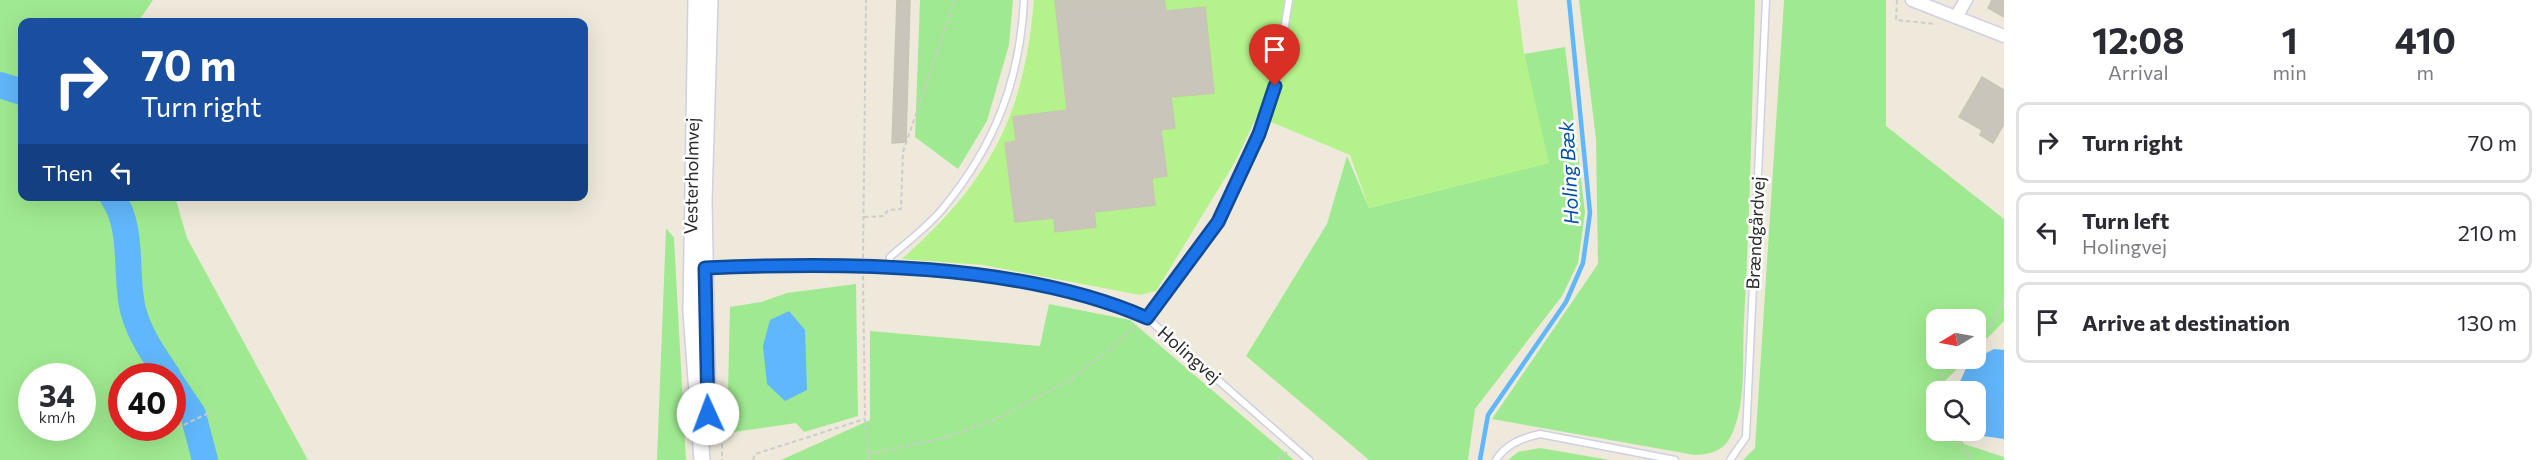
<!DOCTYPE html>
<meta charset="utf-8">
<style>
:root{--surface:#fff;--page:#f2f2f3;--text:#2b2b33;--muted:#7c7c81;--line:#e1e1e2}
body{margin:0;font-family:Commissioner,sans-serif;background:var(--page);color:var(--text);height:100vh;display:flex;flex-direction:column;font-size:22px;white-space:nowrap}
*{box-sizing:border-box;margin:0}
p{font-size:20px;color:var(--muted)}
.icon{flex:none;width:33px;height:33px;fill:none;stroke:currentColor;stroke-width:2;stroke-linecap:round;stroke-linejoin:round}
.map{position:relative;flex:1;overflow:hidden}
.sheet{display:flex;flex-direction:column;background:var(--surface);width:540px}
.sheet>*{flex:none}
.hud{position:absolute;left:18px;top:18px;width:570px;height:183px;border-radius:12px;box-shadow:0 6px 24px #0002;background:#1a4fa0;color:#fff;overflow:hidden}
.needle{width:39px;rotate:260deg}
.tools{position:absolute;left:1926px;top:309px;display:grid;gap:12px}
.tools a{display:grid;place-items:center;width:60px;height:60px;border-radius:12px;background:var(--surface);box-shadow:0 6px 24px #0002;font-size:30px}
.speed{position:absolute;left:18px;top:363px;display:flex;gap:12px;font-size:30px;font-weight:700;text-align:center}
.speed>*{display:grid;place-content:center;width:78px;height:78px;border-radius:50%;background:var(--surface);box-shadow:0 6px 24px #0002;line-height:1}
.speed small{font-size:15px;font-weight:400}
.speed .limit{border:9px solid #d22;background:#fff;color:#111}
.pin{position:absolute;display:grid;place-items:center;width:51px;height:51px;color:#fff;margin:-62px -26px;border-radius:50% 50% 50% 0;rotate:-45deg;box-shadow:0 0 6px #0007}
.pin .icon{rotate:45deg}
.me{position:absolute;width:66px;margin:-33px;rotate:358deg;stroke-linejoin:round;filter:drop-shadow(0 0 4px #0008)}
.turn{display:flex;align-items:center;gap:21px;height:126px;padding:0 24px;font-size:27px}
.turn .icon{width:78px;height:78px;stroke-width:2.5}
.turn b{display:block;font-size:42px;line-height:51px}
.then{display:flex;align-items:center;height:57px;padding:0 24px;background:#0003;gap:12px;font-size:22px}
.eta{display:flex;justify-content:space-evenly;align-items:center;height:102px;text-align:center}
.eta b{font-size:36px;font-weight:700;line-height:42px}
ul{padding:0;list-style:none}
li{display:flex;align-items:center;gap:18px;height:81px;margin:0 12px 9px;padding:0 12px;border:3px solid var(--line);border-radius:12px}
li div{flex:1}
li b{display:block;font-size:22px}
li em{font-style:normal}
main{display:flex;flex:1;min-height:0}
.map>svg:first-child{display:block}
.green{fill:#9fea90;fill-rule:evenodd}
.pitch{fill:#b4f38b}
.water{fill:#61b7fc}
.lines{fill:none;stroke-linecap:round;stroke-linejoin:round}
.stream{stroke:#61b7fc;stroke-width:4.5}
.river{stroke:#61b7fc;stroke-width:26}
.building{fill:#c9c5ba;stroke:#c9c5b3;stroke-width:1.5}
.service-casing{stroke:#cfcfe5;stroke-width:9}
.minor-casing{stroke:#cfcfe5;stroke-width:15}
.tertiary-casing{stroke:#cfcfe5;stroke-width:18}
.path{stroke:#ccc;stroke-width:2;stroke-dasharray:4.5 3;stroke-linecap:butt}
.service{stroke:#fff;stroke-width:6}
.minor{stroke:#fff;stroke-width:12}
.tertiary{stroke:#fff;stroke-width:15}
.route-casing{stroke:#114b97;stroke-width:15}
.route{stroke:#1a73e8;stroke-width:10}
.labels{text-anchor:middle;stroke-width:5;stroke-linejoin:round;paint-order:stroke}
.street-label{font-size:18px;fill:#2a2a2a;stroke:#fff}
.water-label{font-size:20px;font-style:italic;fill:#0050a8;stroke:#fff}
</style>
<main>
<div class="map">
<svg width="2004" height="460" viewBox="0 0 2004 460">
<rect width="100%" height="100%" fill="#eee9da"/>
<g class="green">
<path d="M0,0H153L138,22H22V196L175,197L187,238L308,460H0ZM32,376H82V428H32ZM172,376V428H122V376Z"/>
<path d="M920,0H1013L1009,45L987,121L958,169L915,137Z"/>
<path d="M1579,0H1755C1752,107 1750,214 1744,321C1742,356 1747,401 1732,434C1724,451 1712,454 1695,455L1492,419L1598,264L1596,139Z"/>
<path d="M1784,0H1886V126L2004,219V321L1976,350V320H1936V358L1967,359L1936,390V430L1957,431L1964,444L2004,457V460H1743L1755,448Z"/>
<path d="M1565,47L1585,212L1578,263L1562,296L1475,409L1468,460H1369L1246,356L1327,224L1347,156L1369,208L1548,163L1524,54Z"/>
<path d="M666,228L674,238L686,460H657Z"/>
<path d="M856,284L858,416L804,432L796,423L727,433L730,307L761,302L787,293Z"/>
<path d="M1049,304L1130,320L1294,460H781L870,420V331L1040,346Z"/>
<path d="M1540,448L1610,460H1508L1518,452Z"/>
</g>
<path class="pitch" d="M1034,0H1517L1524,54L1549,163L1369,208L1350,155L1257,116L1235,162L1156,291L1140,295L983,265L902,259C989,181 1024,118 1034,0Z"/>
<g class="water">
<path d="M789,311L805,330L807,390L785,401L767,384L763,346L770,320Z"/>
<path d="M1994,349L2004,350V439L1983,436L1976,428V392L1958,391L1957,388L1969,362Z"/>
</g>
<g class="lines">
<path class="stream" d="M1480,460L1488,415L1566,302L1583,263L1590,213L1569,0"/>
<g class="river">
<path d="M0,85L22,92"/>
<path d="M112,196C135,230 124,273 133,310C140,336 154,355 168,376"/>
<path d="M172,383L193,414L205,460"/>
</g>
</g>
<g class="building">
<path d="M897,0H910L906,142L892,143Z"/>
<path d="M1055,0H1164L1166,11L1205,7L1214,93L1171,97L1175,128L1161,130L1167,176L1152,178L1155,205L1094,212L1096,227L1055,232L1054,218L1015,222L1005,143L1016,141L1013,117L1067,110Z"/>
<path d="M1992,0H2004V17L1988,8Z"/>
<path d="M1982,77L2004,90V124L1993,143L1980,135L1982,130L1959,117Z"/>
</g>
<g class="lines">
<defs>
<g id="service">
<path d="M1289,0L1275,86L1259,134L1218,222L1147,318L1309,460"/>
<path d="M707,268C843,262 1020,263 1147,318"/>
<path d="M889,268L890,257C908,241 929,226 944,207C995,145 1020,80 1024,0"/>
<path d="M1496,460C1506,444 1522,438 1540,434L1675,460"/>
<path d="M1730,460L1746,437L1766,0"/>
</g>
<g id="minor">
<path d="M1912,0L2004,36"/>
<path d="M1956,17L1966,0"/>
</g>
<g id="tertiary">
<path d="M696,0L691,312L702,460"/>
<path d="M708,409L704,201L710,0"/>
</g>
</defs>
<use href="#service" class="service-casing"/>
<use href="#minor" class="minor-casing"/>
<use href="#tertiary" class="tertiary-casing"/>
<g class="path">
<path d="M1897,0L1896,20L1936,24"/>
<path d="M864,217L884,216L888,210L901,209L903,152L955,0"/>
<path d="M863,258L866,0"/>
<path d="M863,276L865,419L869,460"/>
<path d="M1976,335L1993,324L2004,299"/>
<path d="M1940,392L1943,371L1950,358"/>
<path d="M722,414V460"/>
<path d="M177,428L213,411"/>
<path d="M1949,430L1972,460"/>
<path d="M869,454L947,437L1002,416L1073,378L1137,326"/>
<path d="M753,460L755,454L865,419"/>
<path d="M1278,460L1287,452"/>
</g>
<use href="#service" class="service"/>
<use href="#minor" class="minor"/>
<use href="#tertiary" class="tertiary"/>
</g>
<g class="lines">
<defs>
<path id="route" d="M708,414L705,268C842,262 1020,262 1147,318L1218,222L1259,134L1275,86"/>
</defs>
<use href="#route" class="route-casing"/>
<use href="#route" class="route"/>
</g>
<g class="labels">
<g class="street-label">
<text transform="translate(692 176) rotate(-89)" y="6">Vesterholmvej</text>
<text transform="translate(1756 233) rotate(-87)" y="6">Brændgårdvej</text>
<text transform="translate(1189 355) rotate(41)" y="6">Holingvej</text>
</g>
<g class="water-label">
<text transform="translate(1569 173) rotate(-93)" y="7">Holing Bæk</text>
</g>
</g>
</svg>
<div class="tools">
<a><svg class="needle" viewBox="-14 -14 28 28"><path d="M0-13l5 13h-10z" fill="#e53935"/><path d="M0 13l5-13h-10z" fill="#7c7c81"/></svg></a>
<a><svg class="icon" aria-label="search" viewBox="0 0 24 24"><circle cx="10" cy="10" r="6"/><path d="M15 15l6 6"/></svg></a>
</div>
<div class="speed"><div>34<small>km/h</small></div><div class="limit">40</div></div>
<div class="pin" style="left:1275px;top:86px;background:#d93025"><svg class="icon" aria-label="arrive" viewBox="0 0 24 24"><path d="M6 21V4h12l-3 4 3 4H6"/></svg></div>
<svg class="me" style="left:708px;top:414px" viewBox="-20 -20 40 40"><circle r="19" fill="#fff"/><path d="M0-13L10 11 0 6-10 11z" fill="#1a73e8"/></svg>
<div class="hud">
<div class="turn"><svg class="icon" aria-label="right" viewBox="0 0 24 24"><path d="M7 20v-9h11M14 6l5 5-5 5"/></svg><div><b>70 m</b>Turn right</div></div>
<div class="then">Then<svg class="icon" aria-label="left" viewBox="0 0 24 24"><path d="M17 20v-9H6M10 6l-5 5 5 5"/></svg></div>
</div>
</div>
<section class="sheet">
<div class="eta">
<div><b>12:08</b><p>Arrival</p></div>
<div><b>1</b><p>min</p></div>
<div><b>410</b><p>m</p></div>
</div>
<ul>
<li><svg class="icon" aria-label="right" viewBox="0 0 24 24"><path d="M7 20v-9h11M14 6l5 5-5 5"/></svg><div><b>Turn right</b></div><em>70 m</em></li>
<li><svg class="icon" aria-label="left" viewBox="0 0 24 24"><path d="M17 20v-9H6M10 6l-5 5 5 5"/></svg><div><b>Turn left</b><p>Holingvej</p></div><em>210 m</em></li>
<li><svg class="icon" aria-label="arrive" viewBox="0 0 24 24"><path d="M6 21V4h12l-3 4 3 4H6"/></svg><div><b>Arrive at destination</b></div><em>130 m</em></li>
</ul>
</section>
</main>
